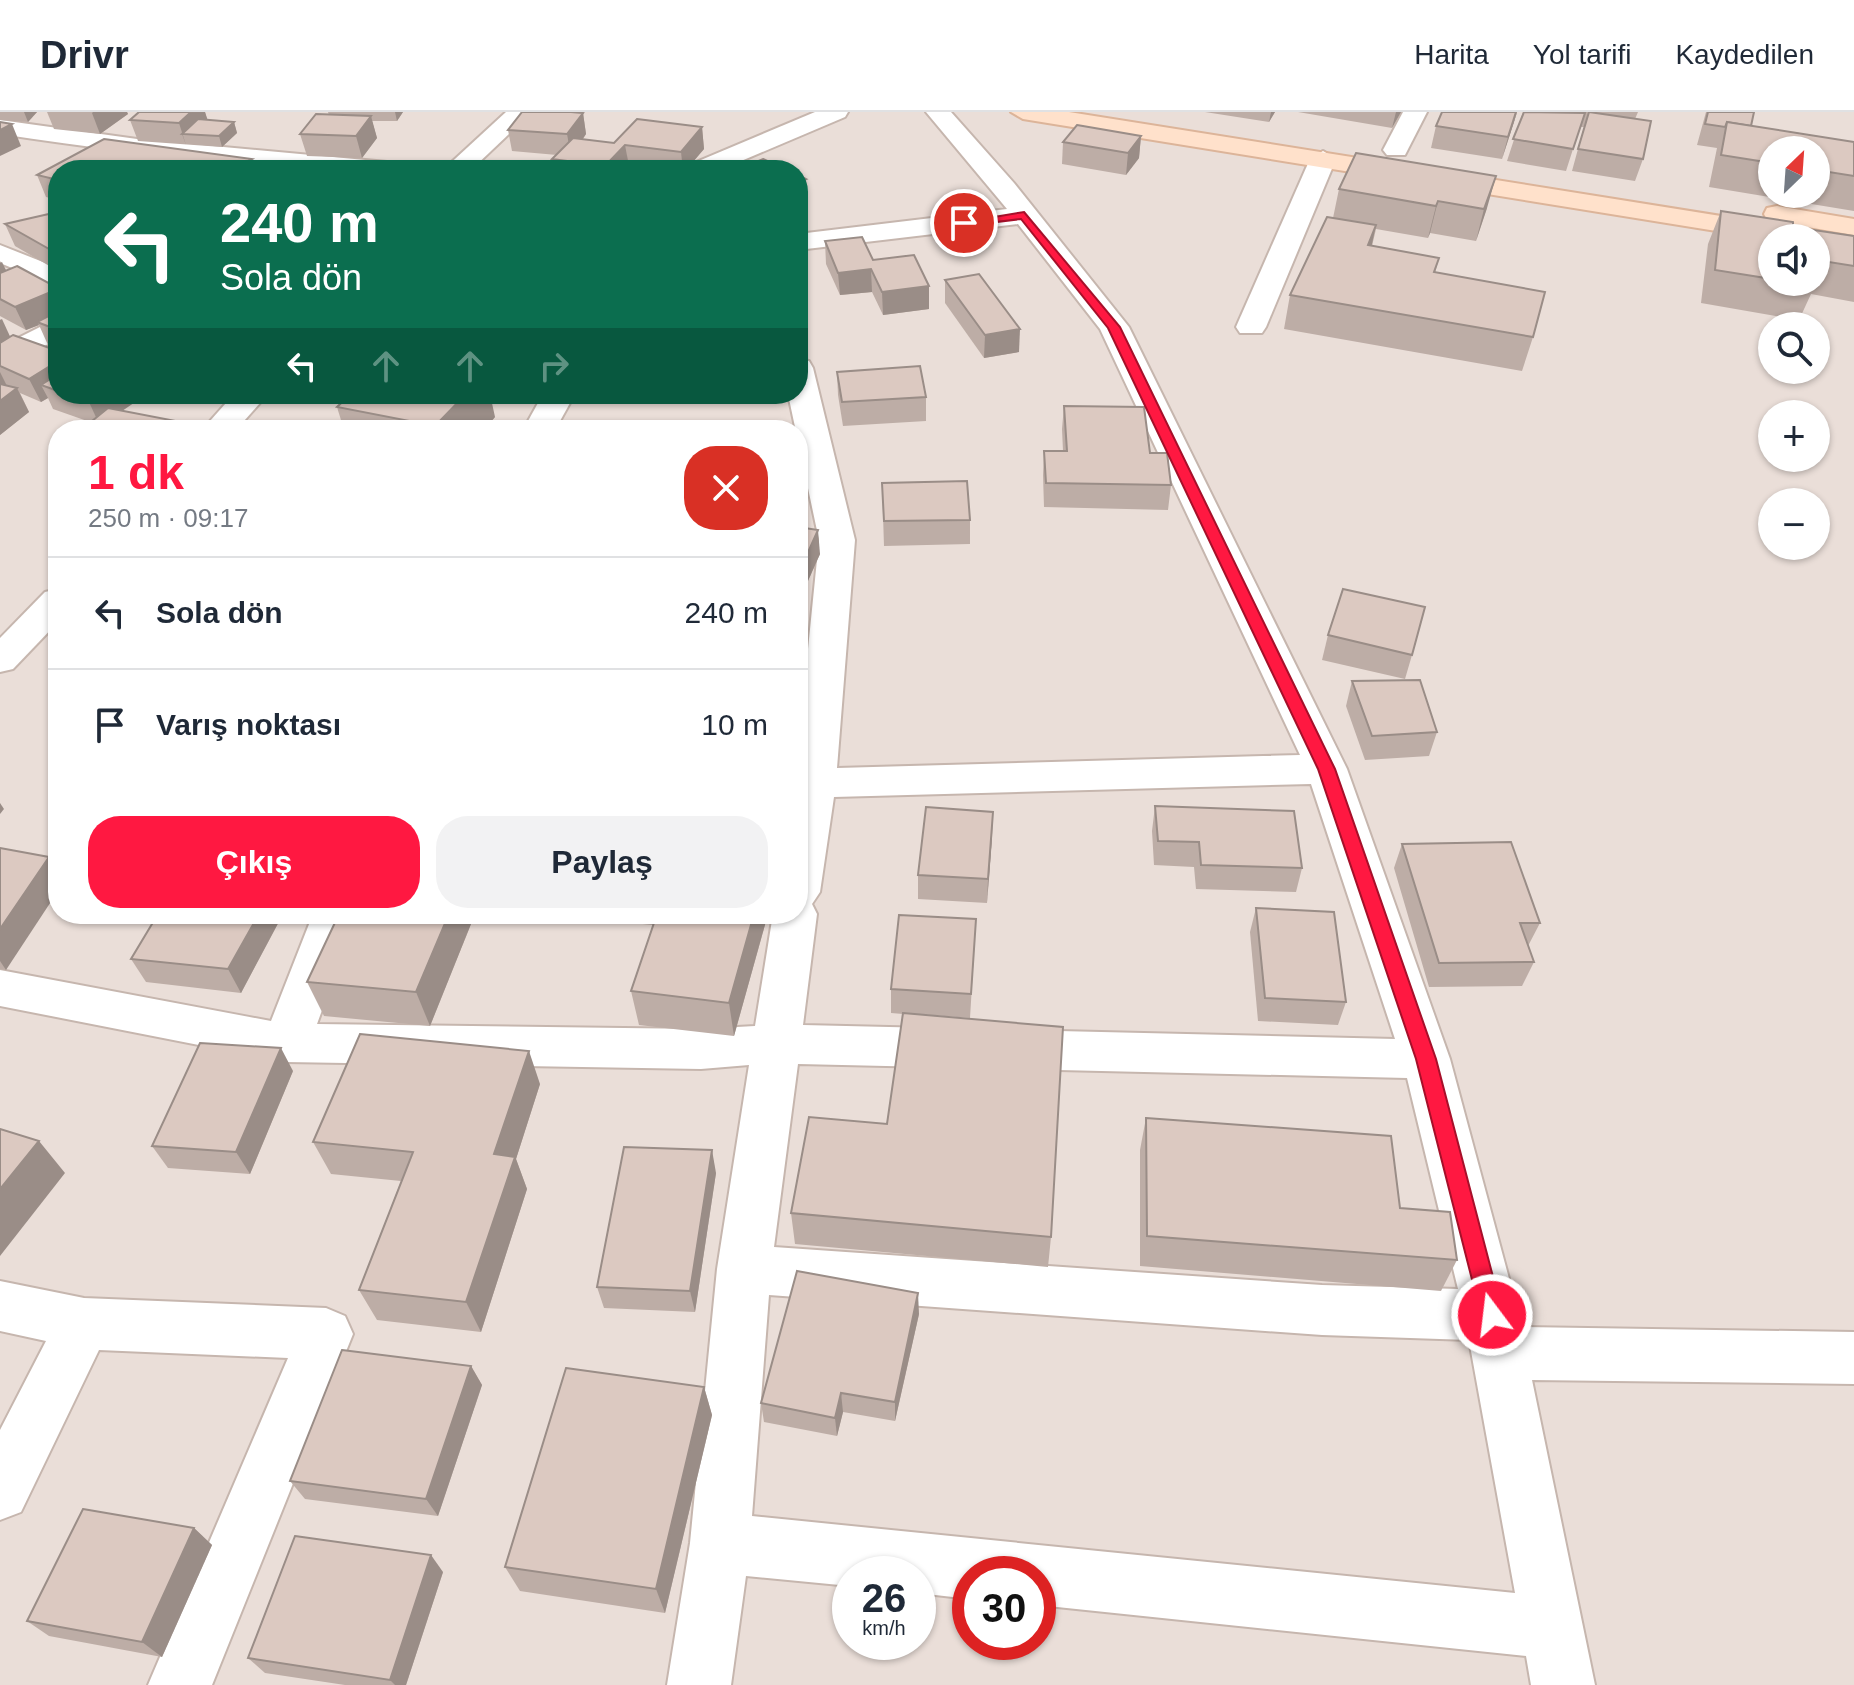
<!DOCTYPE html>
<html lang="tr">
<meta charset="utf-8">
<style>
:root{--surface:#fff;--page:#f2f2f3;--text:#1f2937;--muted:#747a83;--line:#e0e1e3;--accent:#ff1841}
body{margin:0;font-family:Helvetica,sans-serif;background:var(--page);color:var(--text);height:100vh;display:flex;flex-direction:column;font-size:30px;white-space:nowrap}
*{box-sizing:border-box;margin:0}
p{font-size:26px;color:var(--muted)}
.icon{flex:none;width:44px;height:44px;fill:none;stroke:currentColor;stroke-width:2;stroke-linecap:round;stroke-linejoin:round}
.map{position:relative;flex:1;overflow:hidden}
.drawer{position:absolute;left:48px;top:308px;width:760px;height:504px;display:flex;flex-direction:column;background:var(--surface);border-radius:32px;box-shadow:0 2px 6px #0004}
.drawer>*{flex:none}
.top-card{position:absolute;left:48px;top:48px;width:760px;height:244px;border-radius:32px;box-shadow:0 2px 6px #0004;background:#0b6e4f;color:#fff;overflow:hidden}
.needle{width:52px;rotate:25deg}
.controls{position:absolute;left:1758px;top:24px;display:grid;gap:16px}
.controls a{display:grid;place-items:center;width:72px;height:72px;border-radius:50%;background:var(--surface);box-shadow:0 2px 6px #0004;font-size:40px}
.speed{position:absolute;left:832px;top:1444px;display:flex;gap:16px;font-size:40px;font-weight:700;text-align:center}
.speed>*{display:grid;place-content:center;width:104px;height:104px;border-radius:50%;background:var(--surface);box-shadow:0 2px 6px #0004;line-height:1}
.speed small{font-size:20px;font-weight:400}
.speed .limit{border:12px solid #d22;background:#fff;color:#111}
.pin{position:absolute;display:grid;place-items:center;width:68px;height:68px;color:#fff;margin:-34px;border:4px solid #fff;border-radius:50%;box-shadow:0 2px 8px #0007}
.me{position:absolute;width:88px;margin:-44px;rotate:345deg;stroke-linejoin:round;filter:drop-shadow(0 0 6px #0008)}
.turn{display:flex;align-items:center;gap:28px;height:168px;padding:0 40px;font-size:36px}
.turn .icon{width:104px;height:104px;stroke-width:2.5}
.turn b{display:block;font-size:56px;line-height:68px}
.lanes{display:flex;align-items:center;height:76px;padding:0 40px;background:#0003;justify-content:center;gap:40px;direction:ltr}
.lanes .off{opacity:.35}
.round{display:grid;place-items:center;flex:none;width:84px;height:84px;border-radius:32px;background:var(--page)}
.headline{display:flex;align-items:center;justify-content:space-between;height:136px;padding:0 40px}
h1{font-size:48px;font-weight:800;line-height:60px;color:var(--accent)}
.primary-button{display:flex;gap:16px;margin-top:auto;padding:16px 40px}
.primary-button a{flex:1;height:92px;border-radius:32px;background:var(--accent);color:#fff;font-size:32px;font-weight:800;line-height:92px;text-align:center}
.primary-button a+a{background:var(--page);color:var(--text)}
ul{padding:0;list-style:none}
li{display:flex;align-items:center;gap:24px;height:112px;padding:0 40px;border-top:2px solid var(--line)}
li div{flex:1}
li b{display:block;font-size:30px}
li em{font-style:normal}
header{display:flex;align-items:center;gap:48px;box-sizing:border-box;height:112px;padding:0 40px;background:var(--surface);border-bottom:2px solid var(--line)}
header strong{font-size:38px}
nav{display:flex;gap:44px;margin-inline-start:auto;font-size:28px}
.map>svg:first-child{display:block}
.residential{fill:#eaded8;fill-rule:evenodd}
.lines{fill:none;stroke-linecap:round;stroke-linejoin:round}
.street-casing{stroke:#c6b6ae;stroke-width:4}
.secondary-casing{stroke:#dcb499;stroke-width:4}
.street{fill:#fff;fill-rule:evenodd}
.secondary{fill:#ffe1cb;fill-rule:evenodd}
.wall{fill:#bdada6;fill-rule:evenodd}
.shaded-wall{fill:#9a8d87}
.building{fill:#dcc9c1;stroke:#9a8d87;stroke-width:2}
.route{fill:#ff1841;stroke:#a6102a;stroke-width:2}
</style>
<header>
<strong>Drivr</strong>
<nav><a>Harita</a><a>Yol tarifi</a><a>Kaydedilen</a></nav>
</header>
<div class="map">
<svg width="1854" height="1573" viewBox="0 0 1854 1573">
<rect width="100%" height="100%" fill="#f6eeea"/>
<path class="residential" d="M0,0H1854V1573H0ZM1772,38H1816V82H1772ZM58,58H798V282H58ZM1772,126H1816V170H1772ZM1772,214H1816V258H1772ZM1772,302H1816V346H1772ZM58,318H798V802H58ZM1772,390H1816V434H1772ZM850,1462H918V1530H850ZM970,1462H1038V1530H970Z"/>
<g class="lines">
<defs>
<g id="street">
<path d="M506,0H532L471,58H443Z"/>
<path d="M815,0H848L845,5L720,58H685L689,53Z"/>
<path d="M926,0H951L1014,71L1129,215L1347,657L1450,947L1522,1215L1854,1220V1272L1532,1268L1595,1573H1531L1526,1544L1038,1493V1462H970V1487L918,1481V1462H850V1474L746,1464L731,1573H667L690,1431L717,1157L749,953L701,957L286,950L0,894V858L271,909L313,802H357L317,912L701,917L755,914L773,802H798V636L819,428L788,282H798V247L809,249L813,256L855,428L837,656L1300,643L1100,217L1018,112L798,138V122L1007,97ZM1311,672L1395,927L803,913L817,802L812,792L820,780L834,685ZM798,952L1407,966L1458,1177L1322,1173L774,1135ZM769,1183L1322,1223L1469,1228L1515,1481L752,1404Z"/>
<path d="M1403,0H1427L1405,43H1387L1383,38Z"/>
<path d="M0,8L137,27L387,50L400,58C265,58 133,42 0,22Z"/>
<path d="M1323,39L1336,47L1266,215L1262,221H1240L1236,215L1310,47Z"/>
<path d="M0,133L58,156V175L0,151Z"/>
<path d="M58,206V227L0,257V235Z"/>
<path d="M234,282H268L236,318H202Z"/>
<path d="M543,282H575L555,318H523Z"/>
<path d="M58,477V510L13,557L0,560V526L45,480Z"/>
<path d="M0,1169L84,1186L326,1196L345,1204L353,1222L212,1573H148L288,1246L99,1238L21,1400L0,1408V1318L46,1229L0,1219Z"/>
</g>
<g id="secondary">
<path d="M1011,0H1069L1809,118L1819,120L1823,126L1816,133V126L1772,128L1023,7Z"/>
<path d="M1777,94L1854,107V123L1767,108L1764,102L1767,96Z"/>
</g>
</defs>
<use href="#street" class="street-casing"/>
<use href="#secondary" class="secondary-casing"/>
<use href="#street" class="street"/>
<use href="#secondary" class="secondary"/>
</g>
<g class="wall">
<path d="M0,0H37L28,10L0,8Z"/>
<path d="M47,0H127L128,2L100,22L54,17Z"/>
<path d="M139,0H205L207,8L234,10L237,21L222,35L138,29L130,8Z"/>
<path d="M328,0H403L397,9H372L377,26L362,46L307,44L300,22L329,3Z"/>
<path d="M1205,0H1275L1269,10Z"/>
<path d="M1298,0H1401L1392,16Z"/>
<path d="M1517,0L1502,47L1431,36L1436,14Z"/>
<path d="M1523,0H1638L1635,7L1643,47L1635,69L1572,59L1584,15H1580L1566,59L1507,49Z"/>
<path d="M1706,0H1754L1751,14L1854,30V99L1709,75L1717,36L1697,33ZM1772,38H1816V82H1772Z"/>
<path d="M583,1L586,22L583,27L614,31L702,15L704,37L686,58H657L629,54L625,58H554L552,47L557,43L512,39L508,18Z"/>
<path d="M1141,24L1139,46L1126,63L1062,52L1063,30Z"/>
<path d="M104,27L252,47L255,58H58V88L46,85L37,63Z"/>
<path d="M1356,41L1487,96L1476,129L1430,121L1428,126L1376,117L1372,134L1439,146L1435,161L1533,225L1522,259L1284,217L1290,183L1333,106L1339,77Z"/>
<path d="M1721,99L1793,115L1854,124V190L1811,182L1799,208L1701,191L1708,132ZM1772,126H1816V170H1772Z"/>
<path d="M58,101V159L15,134L5,112Z"/>
<path d="M825,129L873,148L929,174V197L883,203L872,180L840,183L826,152Z"/>
<path d="M0,149L6,158L58,176V237L48,233L39,213L26,218L0,204Z"/>
<path d="M945,168L1019,240L984,246L945,191Z"/>
<path d="M0,207L10,225L58,239V282H147L90,310L53,297L48,286L41,290L20,281L29,300L0,323Z"/>
<path d="M837,260L926,285V309L843,314L838,283Z"/>
<path d="M1064,294L1150,341L1171,373L1168,398L1044,395L1043,363L1044,339H1063L1062,317Z"/>
<path d="M337,295L495,305L484,318H344Z"/>
<path d="M882,371L970,408V432L884,434Z"/>
<path d="M798,415L820,442L803,480L798,479Z"/>
<path d="M1328,523L1412,543L1405,567L1322,548Z"/>
<path d="M1352,569L1437,620L1429,644L1365,648L1346,594Z"/>
<path d="M1155,694L1302,756L1296,780L1196,777L1194,755L1154,753L1152,719Z"/>
<path d="M992,725L987,791L918,787V763Z"/>
<path d="M1402,732L1540,811L1528,834L1534,850L1522,874L1429,875L1394,756Z"/>
<path d="M0,736L6,858L0,857Z"/>
<path d="M1256,796L1346,890L1338,913L1258,909L1250,820Z"/>
<path d="M283,802L241,881L146,870L131,847Z"/>
<path d="M475,802L430,914L324,904L307,870Z"/>
<path d="M609,802H768L734,924L639,913L631,879L653,813L611,809Z"/>
<path d="M976,807L970,906L918,902L1051,1125L1048,1155L795,1132L791,1101L887,1012L903,902L891,901V877Z"/>
<path d="M293,959L250,1062L168,1056L152,1034Z"/>
<path d="M540,972L516,1047L527,1077L481,1220L377,1208L359,1178L401,1069L331,1062L313,1030Z"/>
<path d="M1146,1006L1457,1148L1441,1179L1140,1154V1038Z"/>
<path d="M716,1061L695,1200L604,1196L597,1175Z"/>
<path d="M919,1202L895,1309L843,1300L837,1324L764,1310L761,1291Z"/>
<path d="M471,1254L482,1273L438,1404L305,1387L290,1369Z"/>
<path d="M704,1275L712,1303L665,1501L520,1479L505,1455Z"/>
<path d="M194,1416L212,1433L162,1545L49,1524L27,1509Z"/>
<path d="M443,1460L406,1573H345L265,1561L248,1546Z"/>
</g>
<g class="shaded-wall">
<path d="M24,0H37L28,10Z"/>
<path d="M93,0H127L128,2L100,22L92,1Z"/>
<path d="M191,0H205L209,12L182,22L186,33L179,11Z"/>
<path d="M395,0H403L397,9Z"/>
<path d="M1271,0H1275L1269,10Z"/>
<path d="M1396,0H1401L1392,16Z"/>
<path d="M1517,0L1514,10L1502,47L1508,25Z"/>
<path d="M583,1L586,22L571,44L567,22Z"/>
<path d="M371,4L377,26L362,46L356,24Z"/>
<path d="M234,10L237,21L222,35L219,24Z"/>
<path d="M12,12L21,34L0,44V18Z"/>
<path d="M702,15L704,37L686,58H683L681,40Z"/>
<path d="M1141,24L1139,46L1126,63L1128,41Z"/>
<path d="M625,33L629,54L625,58H606L605,54Z"/>
<path d="M252,47L255,58H232Z"/>
<path d="M1496,64L1487,96L1476,129L1484,97Z"/>
<path d="M806,67L807,89L798,93V70Z"/>
<path d="M1438,89L1430,121L1428,126L1436,94Z"/>
<path d="M1376,113L1369,146L1368,133Z"/>
<path d="M2,150L13,173L0,179V151Z"/>
<path d="M871,157L872,180L840,183L838,161Z"/>
<path d="M929,174V197L883,203L882,180Z"/>
<path d="M58,177V204L37,210L39,213L26,218L15,195Z"/>
<path d="M2,207L13,231L0,237V208Z"/>
<path d="M1020,217L1019,240L984,246L985,223Z"/>
<path d="M58,249V279L41,273L48,286L41,290L29,267Z"/>
<path d="M0,260L8,276L0,281Z"/>
<path d="M17,276L29,300L0,323V289Z"/>
<path d="M101,282H147L100,314L89,290Z"/>
<path d="M466,282H490L495,305L484,318H436L435,314Z"/>
<path d="M181,310L184,318H172Z"/>
<path d="M818,418L820,442L803,480L801,456Z"/>
<path d="M0,691L4,697L0,702Z"/>
<path d="M993,700L992,725L987,791L988,767Z"/>
<path d="M49,745L58,759V779L6,858L0,849V817Z"/>
<path d="M259,802H283L241,881L228,857Z"/>
<path d="M449,802H475L430,914L416,880Z"/>
<path d="M754,802H768L734,924L729,891Z"/>
<path d="M281,936L293,959L250,1062L236,1040Z"/>
<path d="M529,939L540,972L516,1047L527,1077L481,1220L466,1190L494,1042Z"/>
<path d="M39,1029L65,1061L0,1144V1077Z"/>
<path d="M712,1038L716,1061L695,1200L690,1179Z"/>
<path d="M918,1181L919,1202L895,1309V1290Z"/>
<path d="M471,1254L482,1273L438,1404L426,1387Z"/>
<path d="M704,1275L712,1303L665,1501L656,1477Z"/>
<path d="M841,1281L843,1300L837,1324L835,1306Z"/>
<path d="M194,1416L212,1433L162,1545L142,1530Z"/>
<path d="M431,1443L443,1460L406,1573H395L390,1568Z"/>
</g>
<g class="building">
<path d="M139,0H191L179,11L130,8Z"/>
<path d="M522,0H571L583,1L567,22L508,18Z"/>
<path d="M1442,0H1516L1508,25L1436,14Z"/>
<path d="M1524,0L1585,1L1573,37L1513,27Z"/>
<path d="M1589,0L1651,9L1643,47L1578,37Z"/>
<path d="M1708,0H1754L1751,14L1727,10L1725,15L1705,12Z"/>
<path d="M316,2L371,4L356,24L300,22Z"/>
<path d="M198,7L234,10L219,24L182,22Z"/>
<path d="M637,7L702,15L681,40L625,33L605,54L552,47L573,26L614,31Z"/>
<path d="M0,10L12,12L0,18Z"/>
<path d="M1727,10L1854,30V64L1816,58V38H1772V51L1721,43Z"/>
<path d="M1077,13L1141,24L1128,41L1063,30Z"/>
<path d="M104,27L252,47L232,58H58V68L37,63Z"/>
<path d="M1356,41L1496,64L1484,97L1438,89L1436,94L1339,77Z"/>
<path d="M763,47L787,58H737Z"/>
<path d="M798,63L806,67L798,70Z"/>
<path d="M1721,99L1793,110V115L1854,124V154L1816,148V126H1772V167L1715,158Z"/>
<path d="M53,101H58V142L5,112Z"/>
<path d="M1327,105L1376,113L1368,133L1439,146L1434,160L1545,180L1533,225L1290,183Z"/>
<path d="M862,125L873,148L914,143L929,174L882,180L871,157L838,161L825,129Z"/>
<path d="M17,154L58,176V177L15,195L0,187V161Z"/>
<path d="M979,162L1020,217L985,223L945,168Z"/>
<path d="M1789,170H1815V174Z"/>
<path d="M58,199V218L37,210Z"/>
<path d="M13,223L58,239V249L29,267L0,254V231Z"/>
<path d="M920,254L926,285L842,290L837,260Z"/>
<path d="M58,262V279L41,273Z"/>
<path d="M0,272L17,276L0,289Z"/>
<path d="M66,282H101L89,290Z"/>
<path d="M351,282H466L435,314L337,295Z"/>
<path d="M1064,294L1144,295L1150,341H1167L1171,373L1046,371L1044,339H1067Z"/>
<path d="M108,296L181,310L172,318H81Z"/>
<path d="M967,369L970,408L884,409L882,371Z"/>
<path d="M798,415L818,418L801,456L798,455Z"/>
<path d="M1343,477L1425,495L1412,543L1328,523Z"/>
<path d="M1420,568L1437,620L1372,624L1352,569Z"/>
<path d="M1155,694L1294,699L1302,756L1201,753L1199,730L1158,729Z"/>
<path d="M926,695L993,700L988,767L918,763Z"/>
<path d="M1511,730L1540,811H1520L1534,850L1439,851L1402,732Z"/>
<path d="M0,736L49,745L0,817Z"/>
<path d="M1256,796L1334,800L1346,890L1265,886Z"/>
<path d="M158,802H259L228,857L131,847Z"/>
<path d="M339,802H449L416,880L307,870Z"/>
<path d="M657,802H754L729,891L631,879Z"/>
<path d="M899,803L976,807L971,882L891,877Z"/>
<path d="M903,901L1063,915L1051,1125L791,1101L809,1005L887,1012Z"/>
<path d="M360,922L529,939L494,1042L515,1045L466,1190L359,1178L413,1040L313,1030Z"/>
<path d="M200,931L281,936L236,1040L152,1034Z"/>
<path d="M1146,1006L1391,1024L1400,1096L1450,1100L1457,1148L1147,1124Z"/>
<path d="M0,1017L39,1029L0,1077Z"/>
<path d="M624,1035L712,1038L690,1179L597,1175Z"/>
<path d="M797,1159L918,1181L895,1290L841,1281L835,1306L761,1291Z"/>
<path d="M342,1238L471,1254L426,1387L290,1369Z"/>
<path d="M566,1256L704,1275L656,1477L505,1455Z"/>
<path d="M83,1397L194,1416L142,1530L27,1509Z"/>
<path d="M295,1424L431,1443L390,1568L248,1546Z"/>
</g>
<path class="route" d="M1024,100L1120,215L1335,657L1436,947L1503,1203L1500,1210L1492,1213L1484,1210L1481,1203L1416,947L1318,657L1108,216L1021,107L964,114L958,111Z"/>
</svg>
<div class="controls">
<a><svg class="needle" viewBox="-14 -14 28 28"><path d="M0-13l5 13h-10z" fill="#e53935"/><path d="M0 13l5-13h-10z" fill="#747a83"/></svg></a>
<a><svg class="icon" aria-label="sound" viewBox="0 0 24 24"><path d="M4 9h4l5-4v14l-5-4H4zM17 9q2 3 0 6"/></svg></a>
<a><svg class="icon" aria-label="search" viewBox="0 0 24 24"><circle cx="10" cy="10" r="6"/><path d="M15 15l6 6"/></svg></a>
<a>+</a>
<a>−</a>
</div>
<div class="speed"><div>26<small>km/h</small></div><div class="limit">30</div></div>
<div class="pin" style="left:964px;top:111px;background:#d93025"><svg class="icon" aria-label="arrive" viewBox="0 0 24 24"><path d="M6 21V4h12l-3 4 3 4H6"/></svg></div>
<svg class="me" style="left:1492px;top:1203px" viewBox="-20 -20 40 40"><circle r="17" fill="#ff1841" stroke="#fff" stroke-width="3"/><path d="M0-11L8 9 0 5-8 9z" fill="#fff"/></svg>
<div class="top-card">
<div class="turn"><svg class="icon" aria-label="left" viewBox="0 0 24 24"><path d="M17 20v-9H6M10 6l-5 5 5 5"/></svg><div><b>240 m</b>Sola dön</div></div>
<div class="lanes"><svg class="icon" aria-label="left" viewBox="0 0 24 24"><path d="M17 20v-9H6M10 6l-5 5 5 5"/></svg><svg class="icon off" aria-label="ahead" viewBox="0 0 24 24"><path d="M12 20V5M6 11l6-6 6 6"/></svg><svg class="icon off" aria-label="ahead" viewBox="0 0 24 24"><path d="M12 20V5M6 11l6-6 6 6"/></svg><svg class="icon off" aria-label="right" viewBox="0 0 24 24"><path d="M7 20v-9h11M14 6l5 5-5 5"/></svg></div>
</div>
<section class="drawer">
<div class="headline"><div><h1>1 dk</h1><p>250 m · 09:17</p></div><a class="round" style="background:#d93025;color:#fff"><svg class="icon" aria-label="close" viewBox="0 0 24 24"><path d="M6 6l12 12M18 6L6 18"/></svg></a></div>
<ul>
<li><svg class="icon" aria-label="left" viewBox="0 0 24 24"><path d="M17 20v-9H6M10 6l-5 5 5 5"/></svg><div><b>Sola dön</b></div><em>240 m</em></li>
<li><svg class="icon" aria-label="arrive" viewBox="0 0 24 24"><path d="M6 21V4h12l-3 4 3 4H6"/></svg><div><b>Varış noktası</b></div><em>10 m</em></li>
</ul>
<div class="primary-button"><a>Çıkış</a><a>Paylaş</a></div>
</section>
</div>
